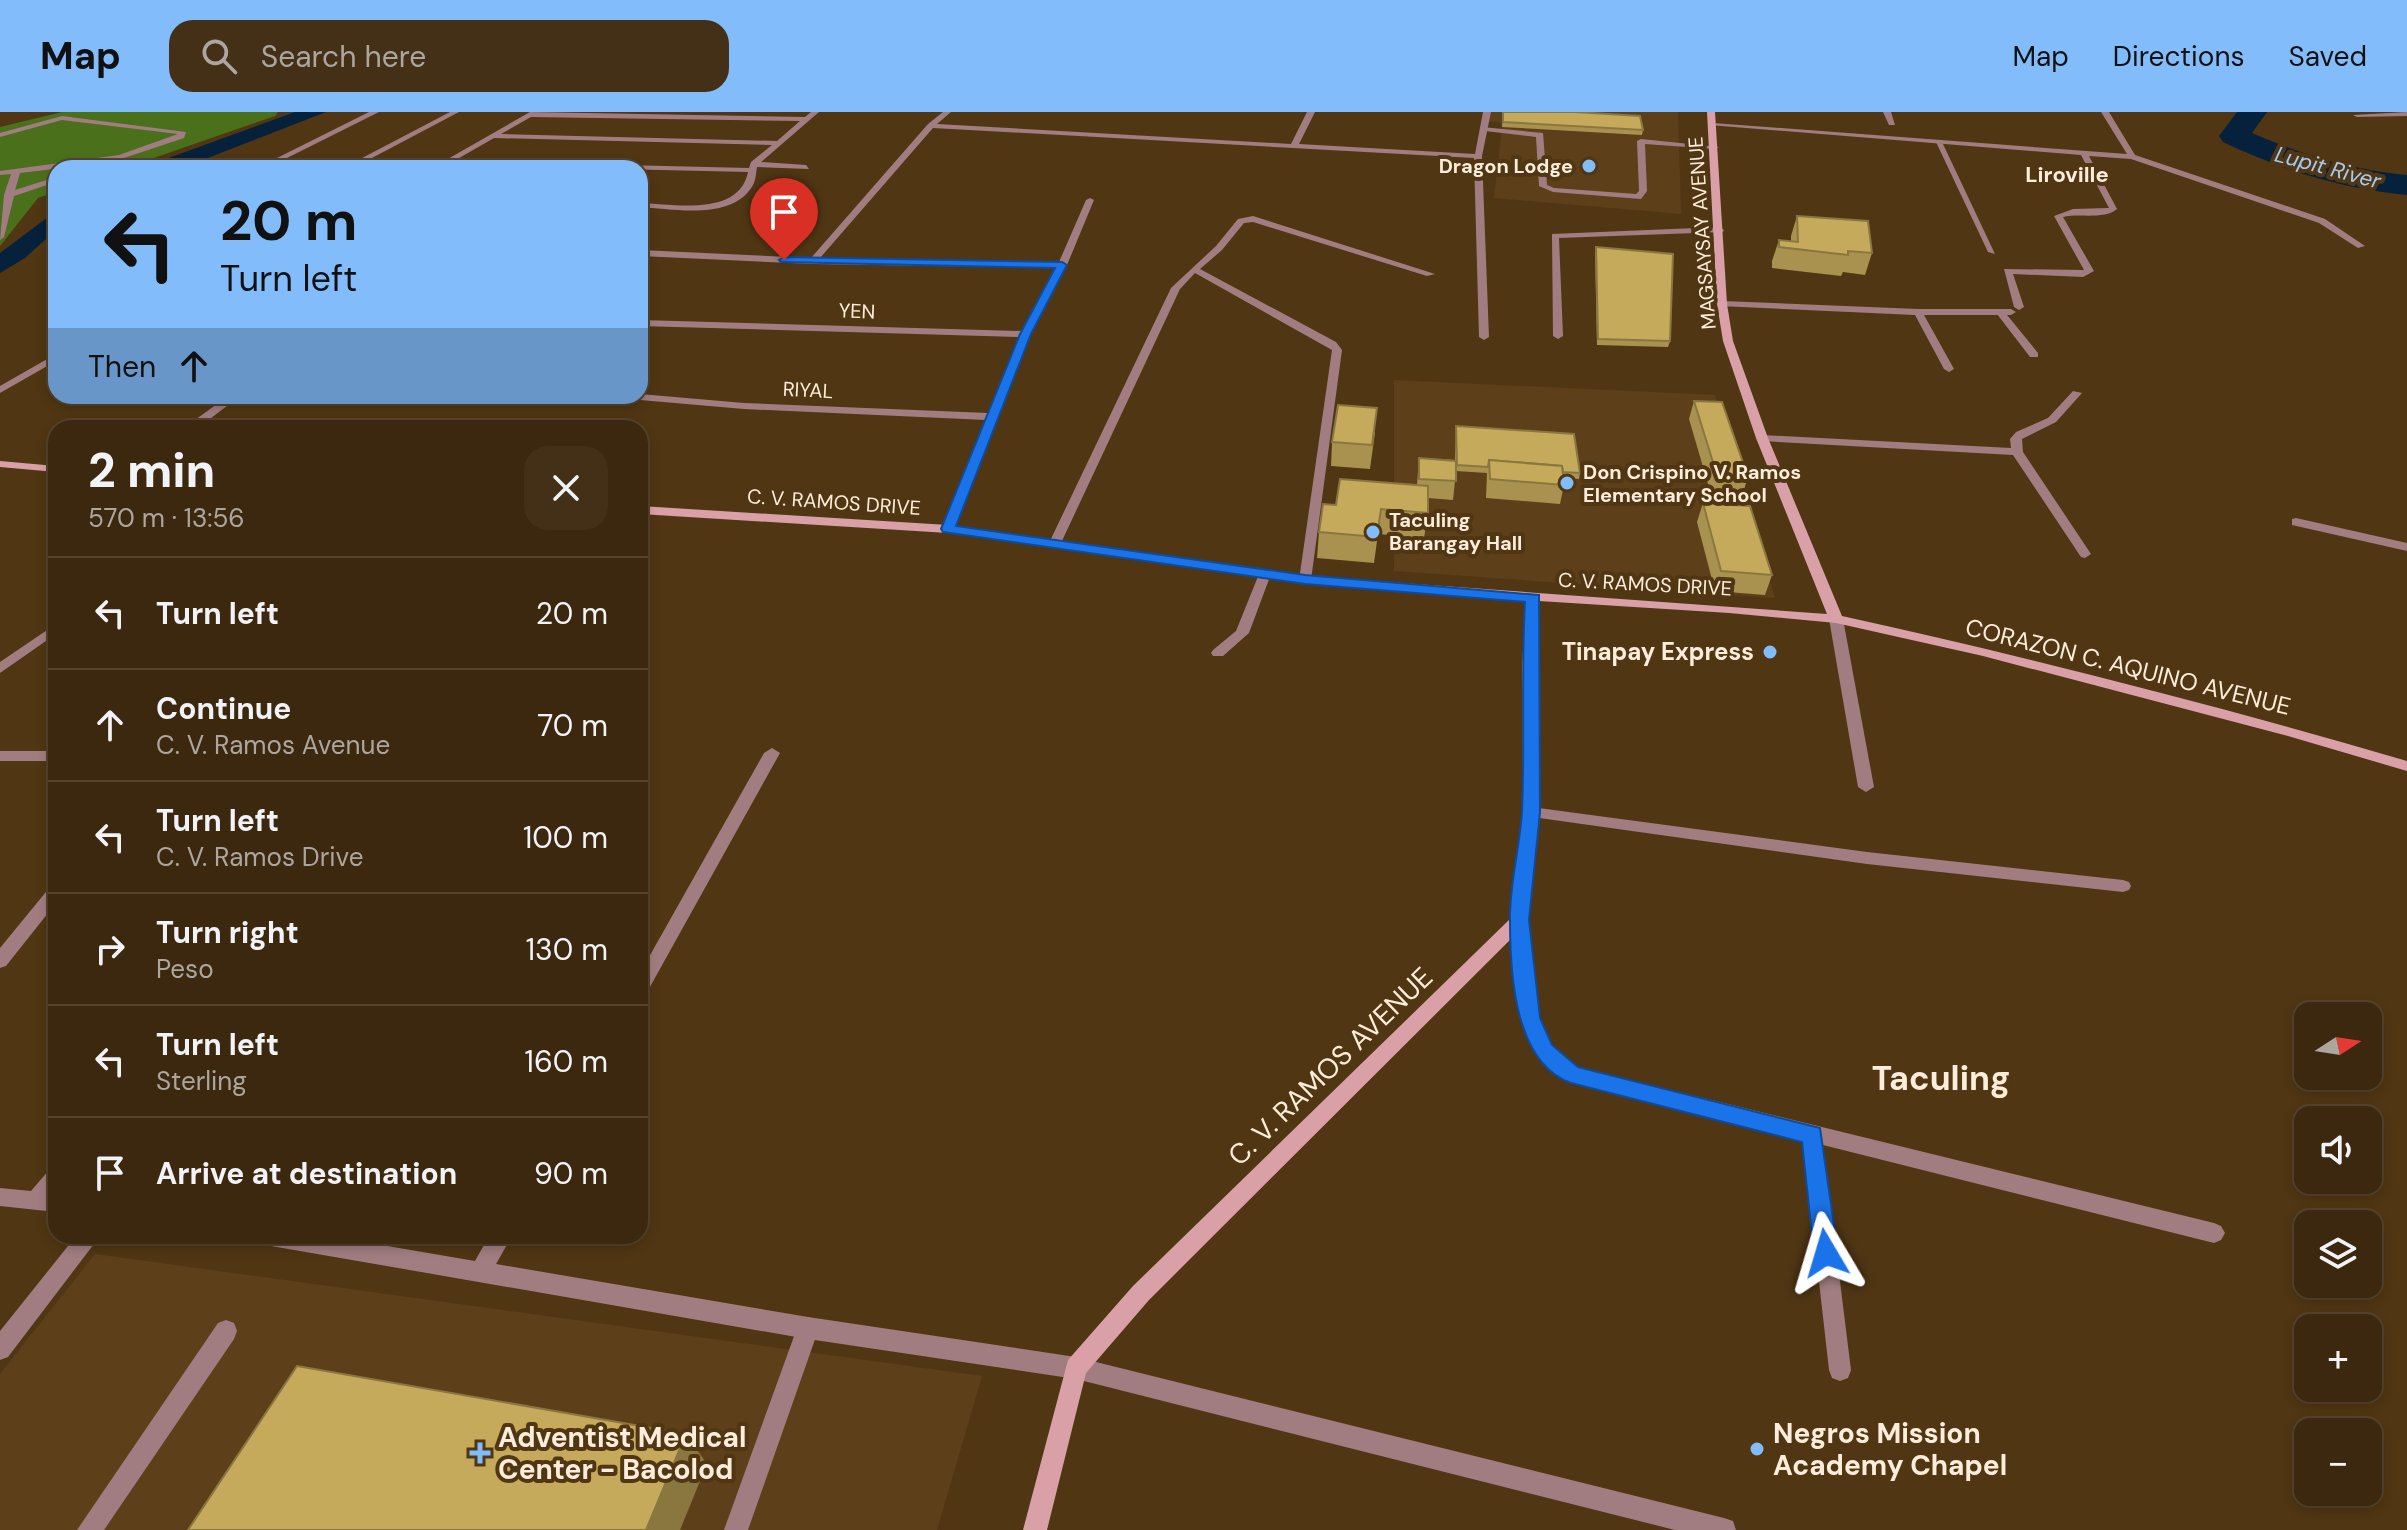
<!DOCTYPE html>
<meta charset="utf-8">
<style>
:root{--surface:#3c280e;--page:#433017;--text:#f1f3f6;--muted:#aca69e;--line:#55442e;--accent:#82bcfa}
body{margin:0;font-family:"DM Sans",sans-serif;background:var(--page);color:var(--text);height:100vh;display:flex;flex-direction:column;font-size:30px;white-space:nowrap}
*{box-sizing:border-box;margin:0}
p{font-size:26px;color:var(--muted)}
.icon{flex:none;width:44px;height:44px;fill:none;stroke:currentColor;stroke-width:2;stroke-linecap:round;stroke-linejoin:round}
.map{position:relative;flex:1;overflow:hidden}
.sheet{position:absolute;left:48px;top:308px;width:600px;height:824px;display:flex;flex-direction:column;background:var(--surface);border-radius:24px;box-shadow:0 4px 12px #0003,0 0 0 2px var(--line)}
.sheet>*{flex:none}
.guide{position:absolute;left:48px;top:48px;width:600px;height:244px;border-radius:24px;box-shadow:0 4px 12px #0003,0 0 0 2px var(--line);background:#82bcfa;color:#111;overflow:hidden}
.needle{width:52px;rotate:78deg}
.tools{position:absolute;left:2294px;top:890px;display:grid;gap:16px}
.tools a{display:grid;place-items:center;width:88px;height:88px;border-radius:16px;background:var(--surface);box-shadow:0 4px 12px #0003,0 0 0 2px var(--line);font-size:40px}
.pin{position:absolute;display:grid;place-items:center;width:68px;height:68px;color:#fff;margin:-82px -34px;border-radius:50% 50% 50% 0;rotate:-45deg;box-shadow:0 0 8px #0007}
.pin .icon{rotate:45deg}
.me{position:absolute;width:88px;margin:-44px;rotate:353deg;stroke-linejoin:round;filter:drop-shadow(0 0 6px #0008)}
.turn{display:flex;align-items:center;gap:28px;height:168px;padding:0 40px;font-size:36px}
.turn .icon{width:104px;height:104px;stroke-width:2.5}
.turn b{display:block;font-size:56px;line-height:68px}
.then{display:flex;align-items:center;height:76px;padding:0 40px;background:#0003;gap:16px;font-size:30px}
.round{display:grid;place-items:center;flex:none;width:84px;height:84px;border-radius:24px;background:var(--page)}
.overview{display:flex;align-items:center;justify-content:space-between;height:136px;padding:0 40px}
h1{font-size:48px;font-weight:800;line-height:60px}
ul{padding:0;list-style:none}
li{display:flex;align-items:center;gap:24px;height:112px;padding:0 40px;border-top:2px solid var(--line)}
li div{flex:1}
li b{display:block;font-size:30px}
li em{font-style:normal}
header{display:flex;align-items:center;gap:48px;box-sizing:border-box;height:112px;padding:0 40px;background:var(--accent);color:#111}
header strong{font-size:38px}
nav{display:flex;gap:44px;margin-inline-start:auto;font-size:28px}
.search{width:560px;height:72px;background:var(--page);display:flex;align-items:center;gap:20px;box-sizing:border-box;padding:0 28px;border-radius:24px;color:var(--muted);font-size:30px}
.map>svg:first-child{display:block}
.built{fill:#5d4019}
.green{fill:#4b701c}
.water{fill:#06213c}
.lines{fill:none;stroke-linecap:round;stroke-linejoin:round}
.river{fill:#06213c;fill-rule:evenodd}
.lane{fill:#a17d81;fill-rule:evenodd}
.street{fill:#a17d81;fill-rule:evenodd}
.secondary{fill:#daa0a7;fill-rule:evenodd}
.wall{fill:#a9924f}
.shaded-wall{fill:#8a7740}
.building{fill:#c5aa5c;stroke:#8a7740;stroke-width:2}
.route{fill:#1a73e8;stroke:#114b97;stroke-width:2}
.poi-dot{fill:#82bcfa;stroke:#503613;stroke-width:3}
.labels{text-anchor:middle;stroke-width:8;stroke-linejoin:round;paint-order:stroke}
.far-poi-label{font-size:20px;font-weight:bold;fill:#feedda;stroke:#503613;text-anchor:start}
.far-street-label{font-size:20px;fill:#feedda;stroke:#503613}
.far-water-label{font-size:22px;font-style:italic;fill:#a4cbf5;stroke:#503613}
.far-neighbourhood-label{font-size:22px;font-weight:bold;fill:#feedda;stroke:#503613}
.poi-label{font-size:24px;font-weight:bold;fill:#feedda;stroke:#503613;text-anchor:end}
.street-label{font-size:24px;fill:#feedda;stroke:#503613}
.near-street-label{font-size:28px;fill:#feedda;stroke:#503613}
.near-poi-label{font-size:28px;font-weight:bold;fill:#feedda;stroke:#503613;text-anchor:start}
.near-quarter-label{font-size:34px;font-weight:bold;fill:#feedda;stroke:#503613}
</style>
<header>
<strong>Map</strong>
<div class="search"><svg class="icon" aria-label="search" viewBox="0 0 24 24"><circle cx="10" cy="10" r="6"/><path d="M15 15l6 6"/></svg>Search here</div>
<nav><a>Map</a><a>Directions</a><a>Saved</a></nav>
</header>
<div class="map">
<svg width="2407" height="1418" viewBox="0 0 2407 1418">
<rect width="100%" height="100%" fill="#503613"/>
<g class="built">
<path d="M1485,0H1678L1681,102L1494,86L1502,15L1499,10L1485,9Z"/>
<path d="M1394,268L1715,283L1775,486L1394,459Z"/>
<path d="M95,1142L982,1264L937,1418H0V1262Z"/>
</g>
<path class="green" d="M62,0H278L275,4L125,56H56V80L38,86L0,134V15Z"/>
<g class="water">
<path d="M295,0H326L182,56H141Z"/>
<path d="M56,99V118L25,146L0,161V141Z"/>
</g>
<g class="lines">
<path class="river" d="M2237,0H2267L2252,21C2302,43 2352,58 2407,63V83C2342,77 2282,58 2223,30L2219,24Z"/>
<g class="lane">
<path d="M1883,0H1891L1895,13H1889Z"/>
<path d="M62,4L186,20L184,26L112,50L20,61L15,78L56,65V70L14,84L4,125L0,128L4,83L11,62L0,63V59L119,43L178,22L62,8L0,25V21Z"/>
<path d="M1482,15L1543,21L1547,73L1554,76L1636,82L1639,79L1637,29L1641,27L1719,35L1715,37L1645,32L1647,79L1641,87L1553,80L1539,74L1536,25L1485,19Z"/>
<path d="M1936,30L1943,32L1995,142L1988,140Z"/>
<path d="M1720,115L1724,118L1723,120L1559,126L1563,224L1558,227L1553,224L1552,122Z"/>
<path d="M1997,198H2003L2038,241V245H2030L1997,202Z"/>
<path d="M1265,458L1271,462L1249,521L1223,544H1213L1211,541L1213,538L1236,519L1259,462Z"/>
<path d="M808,1205L816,1208L819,1216L748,1418H724L797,1216L800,1208Z"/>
<path d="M226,1208L234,1211L237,1219L234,1227L104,1418H77L218,1211Z"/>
</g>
<g class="street">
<path d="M369,0H379L267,56H257Z"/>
<path d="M450,0H459L353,56H343Z"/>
<path d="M530,0L805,5L811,0H819L761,50L806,53L809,57L757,55C756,60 756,68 753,73C733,109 674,97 640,95V91C674,92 739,105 748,60L446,53L432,56ZM531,5L800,9L777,29L501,22ZM494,26L772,33L751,50L749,56L454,49Z"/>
<path d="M943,0H951L937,12L1291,32L1307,0H1315L1299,32L1475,42L1483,0H1491L1482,44L1489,225L1484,228L1479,225L1474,46L933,16L820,146L1059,150L1086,88L1090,86L1094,88L1067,153L1030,222L952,420L948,421L942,417L986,308L744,297L617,286L616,284L640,282L744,291L988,301L1019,225L640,214V208L1022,219L1056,156L813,152L640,144V138L811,146L928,12Z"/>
<path d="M2101,0H2109L2135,43L2325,107L2365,134L2358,136L2319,111L2131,47L2089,44L2117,97C2105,108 2079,101 2063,105L2094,159L2083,165L2013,162L2024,195L2019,198L2014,195L2004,157L2084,158L2054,104L2073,97L2109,96L2081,43L1709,13L1713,11L2127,42Z"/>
<path d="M2407,0V4L2357,5L2353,3Z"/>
<path d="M1253,104L1435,162L1427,164L1253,110L1244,111L1222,138L1200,157L1336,230L1342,238L1311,468L1305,472L1299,468L1332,238L1195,161L1180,177L1061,431L1055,435L1051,434L1049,431L1171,176L1216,134L1238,107Z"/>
<path d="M1722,189L1918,197H2011L2016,200L2011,203H1924L1954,257L1949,260L1944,257L1915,203L1719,194V190Z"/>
<path d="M56,242V249L0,281V274Z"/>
<path d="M2073,279L2082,281L2056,310L2022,327L2023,340L2091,442L2085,446L2081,445L2013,343L1762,329L1756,326L1762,323L2011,336L2010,327L2016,320L2048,306Z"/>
<path d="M228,284H240L198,316H187L188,313Z"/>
<path d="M2296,406L2407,431V439L2292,413V407Z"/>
<path d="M1836,503L1843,507L1874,675L1866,680L1858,675L1829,507Z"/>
<path d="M56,512V522L0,561V550Z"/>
<path d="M772,636L780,641L646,882L640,884V861L764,641Z"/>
<rect x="0" y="639" width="56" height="10"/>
<path d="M1531,695L1867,740L2123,768L2129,770L2131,774L2129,778L2123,780L1867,752L1525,704L1523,700L1525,696Z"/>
<path d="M56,773V791L6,854L0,856V836L50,775Z"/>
<path d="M1519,802L1525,803L1528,808L1538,906L1551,934L1577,955L2214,1111L2221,1114L2225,1121L2221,1128L2214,1131L1823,1033L1851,1258L1848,1266L1840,1269L1832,1266L1829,1258L1803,1028L1564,968L1537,944L1520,906L1510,808L1513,803Z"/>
<path d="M56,1055V1100L0,1094V1076L31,1079L49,1058Z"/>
<path d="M76,1124H100L8,1245L0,1248V1219Z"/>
<path d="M260,1124H329L475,1149L489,1124H512L496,1152L808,1205L1076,1245L1724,1406L1733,1409L1736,1418H1675L1076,1267L808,1227L271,1134L264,1131Z"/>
</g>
<g class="secondary">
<path d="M1707,0H1715L1727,192L1733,229L1768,326L1842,504C2032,546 2220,594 2407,649V659L2288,624L1983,544L1836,511L1729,501L1539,489L1536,555L1539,700L1525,813L1149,1188L1086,1261L1047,1418H1023L1068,1248L1133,1174L1511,806L1523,700L1522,555L1526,488L1305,472L948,421L640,402V394L948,413L1305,464L1827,502L1756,326L1723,229L1717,192Z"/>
<path d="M0,349L56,354V360L0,355Z"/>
</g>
</g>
<g class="wall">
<path d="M1503,0L1643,18L1642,23L1502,15Z"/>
<path d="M1797,104L1872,141L1865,163L1843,160L1841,164L1772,156V149L1779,128L1791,130V124Z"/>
<path d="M1596,135L1670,229L1668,235L1597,233L1595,141Z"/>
<path d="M1694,289L1748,365L1742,384L1711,382L1689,307Z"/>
<path d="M1456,314L1580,361L1579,367L1563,366L1564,373L1560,392L1486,386L1487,361L1456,359L1453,388L1428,386V401L1424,426L1378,422L1374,451L1317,446L1319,420L1336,393L1417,373L1419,346L1455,348Z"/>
<path d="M1375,320L1370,357L1331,354L1332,330Z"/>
<path d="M1703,391L1772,463L1765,483L1715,479L1697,410Z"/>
</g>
<path class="shaded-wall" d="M686,1322L707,1352L680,1418H646Z"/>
<g class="building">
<path d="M1503,0H1575L1640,4L1643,18L1503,10Z"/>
<path d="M1797,104L1868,109L1872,141L1848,139V143L1779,135V128L1798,130Z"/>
<path d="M1596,135L1673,142L1670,229L1598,227Z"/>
<path d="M1694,289L1722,290L1748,365L1717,363Z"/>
<path d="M1338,293L1377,296L1372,333L1332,330Z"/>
<path d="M1456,314L1574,322L1580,361L1563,360L1562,354L1489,348L1488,355L1457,353Z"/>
<path d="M1419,346L1456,349V369L1419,367Z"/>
<path d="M1489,348L1562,354L1564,373L1490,367Z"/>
<path d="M1340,367L1428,374V401L1381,397L1377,425L1319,420L1323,392L1336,393Z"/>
<path d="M1703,391L1750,394L1772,463L1721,459Z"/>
<path d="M297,1254L686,1322L646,1418H188Z"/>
</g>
<path class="route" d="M784,145L1062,150L1067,153L1031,222L956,414L1305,463L1539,483L1540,700L1529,808L1540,906L1552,933L1578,955L1820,1016L1838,1141L1835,1149L1826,1152L1818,1149L1814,1141L1802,1030L1571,971C1514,951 1510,860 1510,809C1509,773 1520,736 1522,699C1525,630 1521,560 1525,490L1305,472L943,420L941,417L1020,222L1055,156L781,150L779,148Z"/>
<g class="poi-dot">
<circle cx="1589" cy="54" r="8"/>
<circle cx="1567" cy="371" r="8"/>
<circle cx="1373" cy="420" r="8"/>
<circle cx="1770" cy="540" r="8"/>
<circle cx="1757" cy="1337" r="8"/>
<path d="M476 1329h8v8h8v8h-8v8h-8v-8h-8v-8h8z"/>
</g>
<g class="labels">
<g class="far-poi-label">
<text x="1573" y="61" text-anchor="end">Dragon Lodge</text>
<text x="1583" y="367">Don Crispino V. Ramos<tspan x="1583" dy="23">Elementary School</tspan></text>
<text x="1389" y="415">Taculing<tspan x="1389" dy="23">Barangay Hall</tspan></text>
</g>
<g class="far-street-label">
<text transform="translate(1702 121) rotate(-94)" y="7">MAGSAYSAY AVENUE</text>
<text transform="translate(857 199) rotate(2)" y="7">YEN</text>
<text transform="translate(808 278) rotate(3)" y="7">RIYAL</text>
<text transform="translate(834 390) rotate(4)" y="7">C. V. RAMOS DRIVE</text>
<text transform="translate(1645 472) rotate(3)" y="7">C. V. RAMOS DRIVE</text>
</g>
<g class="far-water-label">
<text transform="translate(2328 55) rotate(15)" y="8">Lupit River</text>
</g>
<g class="far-neighbourhood-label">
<text x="2067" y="70">Liroville</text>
</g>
<g class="poi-label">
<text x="1754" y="548">Tinapay Express</text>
</g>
<g class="street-label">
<text transform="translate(2128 555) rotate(14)" y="8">CORAZON C. AQUINO AVENUE</text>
</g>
<g class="near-street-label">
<text transform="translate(1330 954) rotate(-44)" y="10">C. V. RAMOS AVENUE</text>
</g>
<g class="near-poi-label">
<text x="1773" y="1331">Negros Mission<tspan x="1773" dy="32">Academy Chapel</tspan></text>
<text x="498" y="1335">Adventist Medical<tspan x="498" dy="32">Center - Bacolod</tspan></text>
</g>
<g class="near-quarter-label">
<text x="1941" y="978">Taculing</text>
</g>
</g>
</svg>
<div class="tools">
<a><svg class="needle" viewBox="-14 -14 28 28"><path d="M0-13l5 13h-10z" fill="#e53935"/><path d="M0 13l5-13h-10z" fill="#aca69e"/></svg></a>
<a><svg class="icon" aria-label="sound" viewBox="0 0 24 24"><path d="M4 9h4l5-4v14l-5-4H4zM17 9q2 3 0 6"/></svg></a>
<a><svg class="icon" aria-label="layers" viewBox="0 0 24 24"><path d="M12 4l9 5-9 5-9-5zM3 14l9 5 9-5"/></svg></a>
<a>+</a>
<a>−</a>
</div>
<div class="pin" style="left:784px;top:148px;background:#d93025"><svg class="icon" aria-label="arrive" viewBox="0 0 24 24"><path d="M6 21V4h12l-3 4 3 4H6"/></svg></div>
<svg class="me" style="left:1826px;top:1141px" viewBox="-20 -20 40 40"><path d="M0-17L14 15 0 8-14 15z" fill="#1a73e8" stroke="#fff" stroke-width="4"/></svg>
<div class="guide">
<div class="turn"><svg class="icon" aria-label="left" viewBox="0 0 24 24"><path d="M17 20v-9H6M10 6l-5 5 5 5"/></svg><div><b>20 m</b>Turn left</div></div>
<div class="then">Then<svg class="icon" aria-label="ahead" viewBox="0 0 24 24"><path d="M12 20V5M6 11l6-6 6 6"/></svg></div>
</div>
<section class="sheet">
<div class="overview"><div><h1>2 min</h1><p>570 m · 13:56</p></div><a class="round"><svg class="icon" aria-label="close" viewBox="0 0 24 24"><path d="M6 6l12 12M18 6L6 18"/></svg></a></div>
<ul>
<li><svg class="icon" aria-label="left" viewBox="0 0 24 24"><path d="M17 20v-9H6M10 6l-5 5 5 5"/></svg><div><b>Turn left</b></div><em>20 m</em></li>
<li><svg class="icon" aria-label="ahead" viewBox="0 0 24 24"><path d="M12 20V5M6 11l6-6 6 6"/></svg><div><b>Continue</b><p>C. V. Ramos Avenue</p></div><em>70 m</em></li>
<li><svg class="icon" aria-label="left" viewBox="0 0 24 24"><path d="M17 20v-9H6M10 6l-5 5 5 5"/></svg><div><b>Turn left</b><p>C. V. Ramos Drive</p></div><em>100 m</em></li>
<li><svg class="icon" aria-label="right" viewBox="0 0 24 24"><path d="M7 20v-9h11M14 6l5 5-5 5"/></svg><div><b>Turn right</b><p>Peso</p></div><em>130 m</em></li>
<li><svg class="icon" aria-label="left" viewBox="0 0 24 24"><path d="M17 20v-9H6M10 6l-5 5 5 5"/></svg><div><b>Turn left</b><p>Sterling</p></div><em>160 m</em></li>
<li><svg class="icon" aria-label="arrive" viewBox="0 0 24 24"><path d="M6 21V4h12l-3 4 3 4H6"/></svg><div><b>Arrive at destination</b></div><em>90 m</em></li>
</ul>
</section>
</div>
